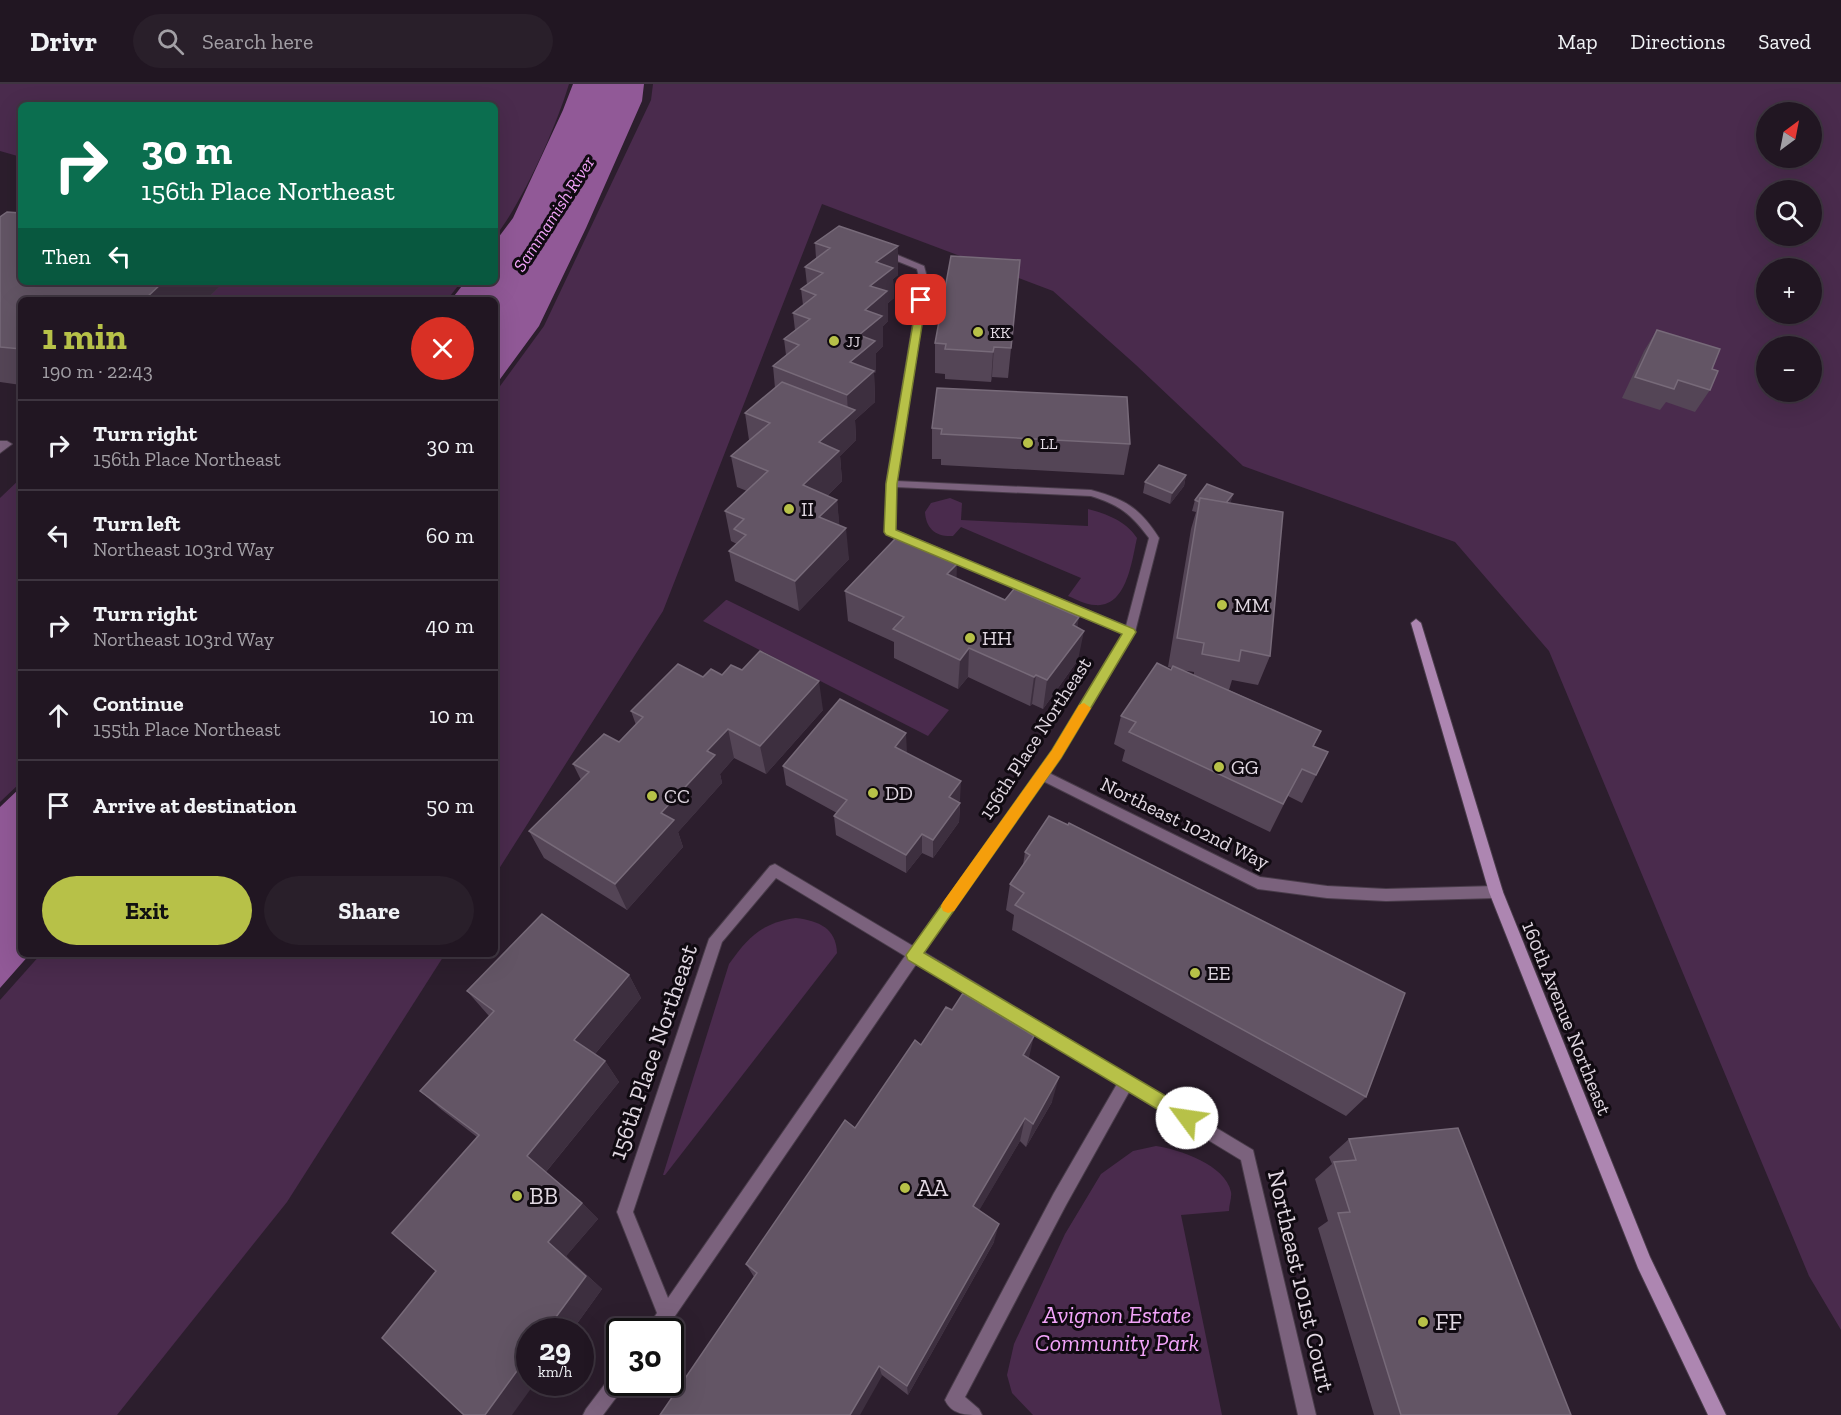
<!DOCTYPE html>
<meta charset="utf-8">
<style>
:root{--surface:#211622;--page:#291f2a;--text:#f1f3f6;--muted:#a29fa5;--line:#3e3540;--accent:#b7c148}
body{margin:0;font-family:"Zilla Slab",serif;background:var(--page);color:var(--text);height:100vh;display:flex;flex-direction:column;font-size:22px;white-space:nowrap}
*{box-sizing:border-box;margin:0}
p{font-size:20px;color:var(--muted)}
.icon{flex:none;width:33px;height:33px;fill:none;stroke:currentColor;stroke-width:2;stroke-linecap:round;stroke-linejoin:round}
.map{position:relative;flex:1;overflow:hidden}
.sheet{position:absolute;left:18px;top:213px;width:480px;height:660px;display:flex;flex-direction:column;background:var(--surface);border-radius:9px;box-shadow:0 6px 24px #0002,0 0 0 2px var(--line)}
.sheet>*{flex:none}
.top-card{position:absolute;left:18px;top:18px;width:480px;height:183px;border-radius:9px;box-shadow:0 6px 24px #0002,0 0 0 2px var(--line);background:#0b6e4f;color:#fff;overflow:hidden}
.needle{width:39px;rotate:32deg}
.controls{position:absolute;left:1756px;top:18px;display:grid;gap:12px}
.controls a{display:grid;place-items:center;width:66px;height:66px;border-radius:50%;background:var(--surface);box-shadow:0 6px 24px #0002,0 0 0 2px var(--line);font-size:30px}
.speed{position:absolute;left:516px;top:1234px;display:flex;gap:12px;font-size:30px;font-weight:700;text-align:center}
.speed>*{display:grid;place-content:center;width:78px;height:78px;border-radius:50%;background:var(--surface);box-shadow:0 6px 24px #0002,0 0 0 2px var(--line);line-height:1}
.speed small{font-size:15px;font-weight:400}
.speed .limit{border:3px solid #111;border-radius:9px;background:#fff;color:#111}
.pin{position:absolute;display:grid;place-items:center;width:51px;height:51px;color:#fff;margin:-26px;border-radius:12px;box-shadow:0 3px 9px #0006}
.me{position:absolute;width:66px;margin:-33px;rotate:301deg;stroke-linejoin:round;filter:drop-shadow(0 0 4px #0008)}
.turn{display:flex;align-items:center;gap:21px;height:126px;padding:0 24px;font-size:27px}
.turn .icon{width:78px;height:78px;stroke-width:2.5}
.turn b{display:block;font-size:42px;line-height:51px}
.then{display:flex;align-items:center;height:57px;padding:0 24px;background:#0003;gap:12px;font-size:22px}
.round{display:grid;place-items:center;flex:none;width:63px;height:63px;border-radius:32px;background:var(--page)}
.summary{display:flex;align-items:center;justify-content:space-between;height:102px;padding:0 24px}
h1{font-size:36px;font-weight:800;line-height:45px;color:var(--accent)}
.action{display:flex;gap:12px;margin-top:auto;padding:12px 24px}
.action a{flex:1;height:69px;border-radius:36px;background:var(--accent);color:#111;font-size:24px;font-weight:800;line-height:69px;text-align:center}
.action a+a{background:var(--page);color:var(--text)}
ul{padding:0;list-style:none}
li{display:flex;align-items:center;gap:18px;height:90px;padding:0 24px;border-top:2px solid var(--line)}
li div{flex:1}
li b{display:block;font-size:22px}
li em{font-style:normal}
header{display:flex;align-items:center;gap:36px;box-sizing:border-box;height:84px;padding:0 30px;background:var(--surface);border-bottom:2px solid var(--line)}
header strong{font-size:28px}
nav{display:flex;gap:33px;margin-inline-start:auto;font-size:21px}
.search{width:420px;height:54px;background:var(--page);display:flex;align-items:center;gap:15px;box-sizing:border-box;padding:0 21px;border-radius:33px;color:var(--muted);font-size:22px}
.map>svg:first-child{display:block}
.green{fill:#4a2b4d;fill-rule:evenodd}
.water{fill:#915997}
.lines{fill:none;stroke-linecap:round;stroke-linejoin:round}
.lane-casing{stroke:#493c4a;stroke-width:2}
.street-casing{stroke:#493c4a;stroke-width:2}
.secondary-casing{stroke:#493c4a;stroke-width:2}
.lane{fill:#7b627d;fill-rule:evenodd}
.street{fill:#7b627d;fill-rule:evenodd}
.secondary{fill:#ad86b1;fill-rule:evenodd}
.wall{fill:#544556;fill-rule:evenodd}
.shaded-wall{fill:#3d2f3f}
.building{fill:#635565;stroke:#776a79;stroke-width:1.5}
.route{fill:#b7c148;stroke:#777d2f;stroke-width:1.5}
.slow{fill:#f59e0b}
.poi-dot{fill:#b7c148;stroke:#100a11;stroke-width:2}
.labels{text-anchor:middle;stroke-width:6;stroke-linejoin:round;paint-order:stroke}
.far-poi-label{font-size:16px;fill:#e2d9e3;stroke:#100a11;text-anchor:start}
.far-water-label{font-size:18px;font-style:italic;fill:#f4a5fb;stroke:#100a11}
.poi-label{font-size:20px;fill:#e2d9e3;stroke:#100a11;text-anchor:start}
.street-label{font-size:20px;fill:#e2d9e3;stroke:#100a11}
.near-street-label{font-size:24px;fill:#e2d9e3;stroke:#100a11}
.near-poi-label{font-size:24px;fill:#e2d9e3;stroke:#100a11;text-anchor:start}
.near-park-label{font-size:24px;font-style:italic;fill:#f3a4fa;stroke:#100a11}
</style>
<header>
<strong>Drivr</strong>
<div class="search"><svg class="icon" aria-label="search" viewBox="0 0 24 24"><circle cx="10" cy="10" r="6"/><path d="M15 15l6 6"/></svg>Search here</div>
<nav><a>Map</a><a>Directions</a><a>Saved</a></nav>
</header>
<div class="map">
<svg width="1841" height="1331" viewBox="0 0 1841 1331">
<rect width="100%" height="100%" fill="#2c1e2d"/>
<g class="green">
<path d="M0,0H569C555,46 524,115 495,153V21H21V73L0,67Z"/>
<path d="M653,0H1841V1246L1809,1192L1549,567L1455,458L1243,382L1136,281L1053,207L822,120L663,527L495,791V309L544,242L651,16ZM1767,28H1812V74H1767ZM1767,106H1812V152H1767ZM1767,184H1812V230H1767ZM1767,262H1812V308H1767Z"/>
<path d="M224,198H461L447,216H205Z"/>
<path d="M21,394V698L0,718V414Z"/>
<path d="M950,414L962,419L961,436L1088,442V425C1107,430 1126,437 1137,454C1132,476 1127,524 1095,521C1086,521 1076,515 1068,512L1081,494L961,443L953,452C935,453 926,444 925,428L931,419Z"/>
<path d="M726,516H727L949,626L928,652L703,537Z"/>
<path d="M796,834C819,837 836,844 837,869L665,1091H663L729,880C749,852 762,839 796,834Z"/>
<path d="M41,870H445L287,1118L117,1331H0V916Z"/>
<path d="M1156,1062C1178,1065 1226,1081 1231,1108C1232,1113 1229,1121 1229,1127L1181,1131L1222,1331H1033L1012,1309L1007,1291L1014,1260L1065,1150L1101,1090L1133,1067Z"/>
</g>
<g class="water">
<path d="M573,0H644L642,17L586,144L539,242L495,302V216H451L465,198H495V158L513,134L563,26Z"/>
<path d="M21,703V870H30L0,904V723Z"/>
</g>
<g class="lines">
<defs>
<path id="lane" d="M0,357H7L12,360L0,369Z"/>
<g id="street">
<path d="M882,167H888L924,182L928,197L896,397L1091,406C1125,415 1140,424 1159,454L1135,548L1049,689L1260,793L1327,802L1386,805L1496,802L1501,804L1503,808L1501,812L1496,814L1386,817L1327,814L1258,805L1043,697L924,868L1253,1066L1316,1331H1298L1241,1076L1129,1008L1066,1121L965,1313L979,1325L982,1331C966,1331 952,1331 945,1316L948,1310L1054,1109L1117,1000L917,879L664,1248H645L657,1229L617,1128L709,855L770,782L775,780L913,862L1052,667L1123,550L886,450V400L920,197L917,185L882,171ZM896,403L1091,412C1120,421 1131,430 1149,454L1126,542L895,446ZM776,794L905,872L668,1214L633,1128L722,858Z"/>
<path d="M620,1285V1299H627L603,1331H583L586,1325L614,1288Z"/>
</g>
<path id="secondary" d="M1416,535L1421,539L1503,808L1650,1173L1726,1331H1708L1638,1184L1489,808L1411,539Z"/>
</defs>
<use href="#lane" class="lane-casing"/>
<use href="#street" class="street-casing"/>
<use href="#secondary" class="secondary-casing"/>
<use href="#lane" class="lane"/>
<use href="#street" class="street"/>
<use href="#secondary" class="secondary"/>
</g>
<g class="wall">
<path d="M0,133L21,198H224L206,216H21V301L0,298Z"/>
<path d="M815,159L898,162V191L893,195L894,214L888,219V237L883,242V262L876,269V288L874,289L875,318L855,336L856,356L840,372L842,397L827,412L837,416L839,441L849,475L799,527L735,497L729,467L737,460L731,457L725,427L747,407L737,403L731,372L749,356L745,329L775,304L773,282L786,271L784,255L795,246L793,229L803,221L801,205L807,201L805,183L816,174Z"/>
<path d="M1017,206L1008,294L992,293L991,298L945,295V290L935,289V259Z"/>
<path d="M1657,246L1712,285L1710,306L1695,328L1666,318L1660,326L1622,314L1644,267Z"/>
<path d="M932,344L1130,360L1124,391L941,381V375H932Z"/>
<path d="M1186,391L1184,402L1170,420L1143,409L1145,398Z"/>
<path d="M1233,410L1230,419L1270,572L1258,601L1232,596L1229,606L1321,647L1314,662L1328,668L1302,719L1288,712L1270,748L1122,677L1125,666L1114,660L1121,632L1172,584L1168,583L1191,445L1196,428L1192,427L1195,416ZM1181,586L1194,588V591Z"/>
<path d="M956,494L1005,516L1078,543V576L1043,625L1032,620L1030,622L968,593L958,605L894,574V558L848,537L845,507Z"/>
<path d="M722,591L823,626L766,690L734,674L720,690L722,699L678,748L683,763L627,826L544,774L529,747L581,696L573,680L619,658L636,641L631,627L703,593Z"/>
<path d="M907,669L960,716L959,718L960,719L959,738L933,774L922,769L906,789L836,751L834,732L837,729L786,701L783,682Z"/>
<path d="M1049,732L1366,1013L1346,1032L1012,846L1014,831L1006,826L1010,800L1023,781L1025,768Z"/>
<path d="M629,891L641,914L595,970L605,977L619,998L546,1088L582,1119L598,1135L566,1172L602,1205L571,1248H530L436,1187L477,1053L442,1026L420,1007L489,932L467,907Z"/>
<path d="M921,961L1029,974L1052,1018L1026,1063L1020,1057L979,1126L994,1158L908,1311L754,1193L746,1180L855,1044Z"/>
<path d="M1349,1055L1571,1331H1374L1318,1144L1328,1137L1315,1095L1332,1080L1329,1073Z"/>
</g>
<g class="shaded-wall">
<path d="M898,162V191L893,195L894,214L888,219V237L883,242V262L876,269V288L874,289L875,318L855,336L856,356L840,372L842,397L806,432L803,401L819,358L848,331L847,311L850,278L859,251L876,178Z"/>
<path d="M163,198H224L206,216H144Z"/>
<path d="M994,263L992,293L991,298L993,268Z"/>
<path d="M1186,391L1184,402L1170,420L1172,409Z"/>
<path d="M1233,410L1230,421L1221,426Z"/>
<path d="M837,416L840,447L819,433Z"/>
<path d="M846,444L849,475L799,527L795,497Z"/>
<path d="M957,480L956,510L947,490Z"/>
<path d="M1079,533L1075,558L1084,547L1078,576L1043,625L1047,596L1073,541Z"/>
<path d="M969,564L968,593L958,605L960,576Z"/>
<path d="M1036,591L1032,620L1030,622L1034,593Z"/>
<path d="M819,597L823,626L766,690L760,662Z"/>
<path d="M728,645L734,674L720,690L722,699L678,748L683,763L627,826L615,800L661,729L707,667Z"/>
<path d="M906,649L907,669L895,663Z"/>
<path d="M961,697L960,716L949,732V713Z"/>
<path d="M960,719L959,738L933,774V756Z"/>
<path d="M922,750V769L906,789V771Z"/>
<path d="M629,891L641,914L589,977L574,956Z"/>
<path d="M1034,952L1028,978L1023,971Z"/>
<path d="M605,977L619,998L545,1089L527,1072Z"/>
<path d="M1059,993L1052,1018L1026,1063L1033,1040Z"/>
<path d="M1025,1034L1020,1057L970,1142L973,1122Z"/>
<path d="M582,1119L598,1135L566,1172L602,1205L571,1248H545L548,1158Z"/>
<path d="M999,1140L994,1158L908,1311L907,1302Z"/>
<path d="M530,1269V1299H535L512,1331H485Z"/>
<path d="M879,1282L882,1292L860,1331H850Z"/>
</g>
<g class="building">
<path d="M7,128L21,129V198H163L144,216H21V265L0,263V133Z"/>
<path d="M839,142L898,162L876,178L893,184L870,202L887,207L865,226L882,232L859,251L875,257L850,278L874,287L847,311L773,282L799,261L784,255L810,235L793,229L816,211L801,205L823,189L805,183L830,164L815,159Z"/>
<path d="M951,172L1020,176L1011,264L994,263L993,268L945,265L946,260L935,259Z"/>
<path d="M1657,246L1720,265L1712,285L1718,287L1710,306L1678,296L1674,305L1635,293Z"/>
<path d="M782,298L855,326L819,358L839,367L803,401L837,416L819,433L846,444L795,497L729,467L746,451L734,445L744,435L725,427L768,387L731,372L770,339L745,329Z"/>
<path d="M937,304L1127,313L1130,360L941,350L942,345L932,344Z"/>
<path d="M1159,381L1186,391L1172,409L1145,398Z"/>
<path d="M1207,400L1233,410L1226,419L1200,414L1199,418L1195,416Z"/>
<path d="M1200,414L1283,428L1270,572L1241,566L1239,577L1202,570L1204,559L1177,554Z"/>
<path d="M896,454L957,480L947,490L1005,516L1014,505L1079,533L1073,541L1084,547L1047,596L1036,591L1034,593L969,564L960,576L893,545L904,533L845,507Z"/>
<path d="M760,567L819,597L760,662L728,645L707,667L715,671L661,729L674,736L615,800L529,747L589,688L573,680L604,650L619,658L643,633L631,627L678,580L703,593L711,585L722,591L731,581L742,586Z"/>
<path d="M1157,579L1171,586L1173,582L1321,647L1313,662L1328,668L1316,691L1302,685L1283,720L1129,648L1136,638L1121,632Z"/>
<path d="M840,615L906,649L895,663L961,697L949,713L960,719L933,756L922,750L906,771L834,732L847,716L783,682Z"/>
<path d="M1049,732L1068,741L1069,739L1405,909L1366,1013L1015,821L1024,809L1010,800L1030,771L1025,768Z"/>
<path d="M542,830L629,891L574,956L605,977L527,1072L582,1119L548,1158L586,1192L545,1248H530V1269L485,1331H464L382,1254L436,1187L392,1149L479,1051L420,1007L494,927L467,907Z"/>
<path d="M963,909L1034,952L1023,971L1059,993L1033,1040L1025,1034L973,1122L999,1140L907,1302L879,1282L850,1331H660L757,1189L746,1180L845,1036L855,1044L915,956L921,961L946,923L952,926Z"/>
<path d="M1458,1044L1571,1331H1401L1338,1129L1350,1128L1334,1078L1356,1076L1349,1055Z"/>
</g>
<path class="route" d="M921,213L926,216L897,400L896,446L1134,545L1136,548L1061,674L924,869L1193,1028L1195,1034L1193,1041L1187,1043L908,876L906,871L1052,666L1122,550L886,451L884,448L886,400L917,216Z"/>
<path class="slow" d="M1084,619L1091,624L1061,674L954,827L948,829L943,827L941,822L943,818L1052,666L1079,621Z"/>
<g class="poi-dot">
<circle cx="978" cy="248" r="6"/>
<circle cx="834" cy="257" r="6"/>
<circle cx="1028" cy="359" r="6"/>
<circle cx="789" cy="425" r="6"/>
<circle cx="1222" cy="521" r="6"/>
<circle cx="970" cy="554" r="6"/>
<circle cx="1219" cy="683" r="6"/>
<circle cx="873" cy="709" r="6"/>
<circle cx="652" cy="712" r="6"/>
<circle cx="1195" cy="889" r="6"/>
<circle cx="905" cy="1104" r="6"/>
<circle cx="517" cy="1112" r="6"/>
<circle cx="1423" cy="1238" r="6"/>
</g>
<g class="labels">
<g class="far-poi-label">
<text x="990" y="254">KK</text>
<text x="846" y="263">JJ</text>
<text x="1040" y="365">LL</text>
</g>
<g class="far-water-label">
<text transform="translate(554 130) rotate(-57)" y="6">Sammamish River</text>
</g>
<g class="poi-label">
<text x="801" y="432">II</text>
<text x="1234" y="528">MM</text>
<text x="982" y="561">HH</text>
<text x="1231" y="690">GG</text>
<text x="885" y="716">DD</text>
<text x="664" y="719">CC</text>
<text x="1207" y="896">EE</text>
</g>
<g class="street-label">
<text transform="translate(1035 654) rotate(-57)" y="7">156th Place Northeast</text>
<text transform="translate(1185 739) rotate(26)" y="7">Northeast 102nd Way</text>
<text transform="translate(1567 934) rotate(68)" y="7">160th Avenue Northeast</text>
</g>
<g class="near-street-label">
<text transform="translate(653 968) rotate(-71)" y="8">156th Place Northeast</text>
<text transform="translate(1301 1197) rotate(77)" y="8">Northeast 101st Court</text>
</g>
<g class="near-poi-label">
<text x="917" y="1112">AA</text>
<text x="529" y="1120">BB</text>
<text x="1435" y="1246">FF</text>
</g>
<g class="near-park-label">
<text x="1117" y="1239">Avignon Estate<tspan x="1117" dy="28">Community Park</tspan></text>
</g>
</g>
</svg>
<div class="controls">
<a><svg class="needle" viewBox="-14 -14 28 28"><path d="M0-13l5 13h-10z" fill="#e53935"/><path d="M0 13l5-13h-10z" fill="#a29fa5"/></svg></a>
<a><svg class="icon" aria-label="search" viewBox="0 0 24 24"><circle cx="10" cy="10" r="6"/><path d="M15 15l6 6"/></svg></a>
<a>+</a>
<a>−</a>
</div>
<div class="speed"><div>29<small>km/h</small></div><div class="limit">30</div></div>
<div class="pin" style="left:921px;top:216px;background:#d93025"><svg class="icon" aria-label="arrive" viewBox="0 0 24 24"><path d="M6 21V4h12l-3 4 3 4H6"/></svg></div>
<svg class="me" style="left:1187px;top:1034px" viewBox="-20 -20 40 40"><circle r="19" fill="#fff"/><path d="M0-13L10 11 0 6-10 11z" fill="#b7c148"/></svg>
<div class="top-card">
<div class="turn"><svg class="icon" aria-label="right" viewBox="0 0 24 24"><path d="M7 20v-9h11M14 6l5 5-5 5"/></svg><div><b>30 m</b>156th Place Northeast</div></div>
<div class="then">Then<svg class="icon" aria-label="left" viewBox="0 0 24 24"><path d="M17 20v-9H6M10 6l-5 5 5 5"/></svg></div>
</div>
<section class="sheet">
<div class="summary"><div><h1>1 min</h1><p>190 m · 22:43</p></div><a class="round" style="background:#d93025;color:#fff"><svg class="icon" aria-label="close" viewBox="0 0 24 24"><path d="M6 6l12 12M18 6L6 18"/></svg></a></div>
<ul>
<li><svg class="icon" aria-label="right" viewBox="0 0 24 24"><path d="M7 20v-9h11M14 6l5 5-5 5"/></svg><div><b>Turn right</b><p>156th Place Northeast</p></div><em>30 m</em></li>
<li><svg class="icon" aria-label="left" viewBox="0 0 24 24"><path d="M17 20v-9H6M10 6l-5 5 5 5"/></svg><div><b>Turn left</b><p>Northeast 103rd Way</p></div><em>60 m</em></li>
<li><svg class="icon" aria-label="right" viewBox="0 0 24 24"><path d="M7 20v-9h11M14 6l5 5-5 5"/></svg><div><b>Turn right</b><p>Northeast 103rd Way</p></div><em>40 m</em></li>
<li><svg class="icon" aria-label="ahead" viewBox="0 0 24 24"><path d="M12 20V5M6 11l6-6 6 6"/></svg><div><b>Continue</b><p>155th Place Northeast</p></div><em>10 m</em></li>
<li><svg class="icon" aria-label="arrive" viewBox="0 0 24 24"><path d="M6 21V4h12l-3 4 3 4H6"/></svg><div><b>Arrive at destination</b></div><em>50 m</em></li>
</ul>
<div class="action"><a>Exit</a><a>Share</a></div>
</section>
</div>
